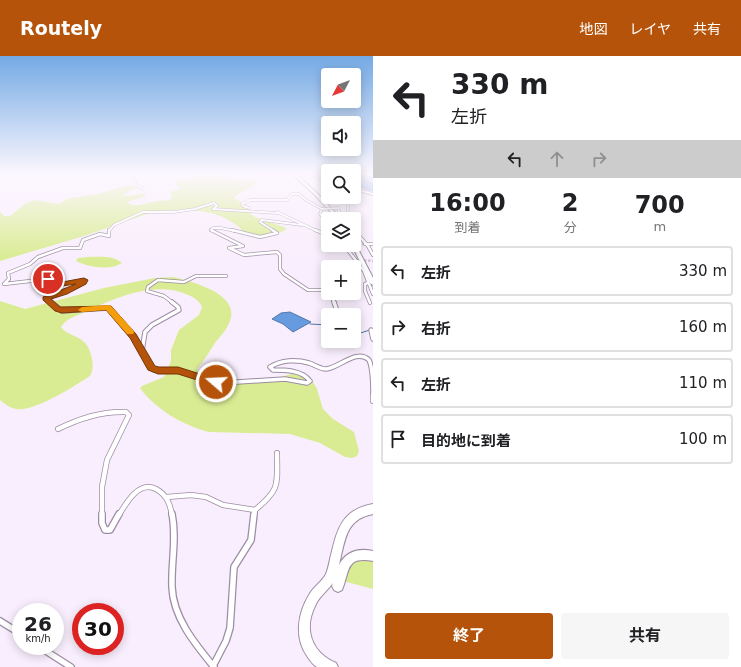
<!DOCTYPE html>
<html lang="ja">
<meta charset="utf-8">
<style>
:root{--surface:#fff;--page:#f6f6f6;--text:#202124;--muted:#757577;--line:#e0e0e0;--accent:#b45309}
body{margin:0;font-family:"DejaVu Sans","Noto Sans JP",sans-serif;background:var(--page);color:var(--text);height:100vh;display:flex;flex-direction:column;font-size:15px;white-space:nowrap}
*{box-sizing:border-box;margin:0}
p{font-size:13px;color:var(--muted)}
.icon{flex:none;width:22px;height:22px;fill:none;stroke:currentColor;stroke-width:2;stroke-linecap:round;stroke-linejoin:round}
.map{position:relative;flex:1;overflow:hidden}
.details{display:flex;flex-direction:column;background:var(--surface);width:368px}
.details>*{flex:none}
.banner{background:#fff;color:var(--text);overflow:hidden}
.needle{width:26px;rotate:229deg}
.tools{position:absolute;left:321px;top:12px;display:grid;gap:8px}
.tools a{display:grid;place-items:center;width:40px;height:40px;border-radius:4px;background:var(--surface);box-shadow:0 2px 10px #0003;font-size:20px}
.speed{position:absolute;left:12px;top:547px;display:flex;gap:8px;font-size:20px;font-weight:700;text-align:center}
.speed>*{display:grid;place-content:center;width:52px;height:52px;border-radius:50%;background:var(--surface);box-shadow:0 2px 10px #0003;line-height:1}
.speed small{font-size:10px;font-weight:400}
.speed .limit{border:6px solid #d22;background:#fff;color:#111}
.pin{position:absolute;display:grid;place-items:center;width:34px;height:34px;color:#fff;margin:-17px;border:2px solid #fff;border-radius:50%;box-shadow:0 1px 4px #0007}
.me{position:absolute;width:44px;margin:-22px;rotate:289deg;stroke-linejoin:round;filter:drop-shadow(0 0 3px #0008)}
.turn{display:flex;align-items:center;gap:14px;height:84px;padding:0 12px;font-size:18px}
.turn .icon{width:52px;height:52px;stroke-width:2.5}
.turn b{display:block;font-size:28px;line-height:34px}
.lanes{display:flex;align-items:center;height:38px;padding:0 12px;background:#0003;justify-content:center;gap:20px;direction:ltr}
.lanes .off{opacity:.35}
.eta{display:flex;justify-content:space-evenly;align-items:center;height:68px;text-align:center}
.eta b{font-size:24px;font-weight:700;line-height:28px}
.button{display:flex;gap:8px;margin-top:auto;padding:8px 12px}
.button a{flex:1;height:46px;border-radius:4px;background:var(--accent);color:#fff;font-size:16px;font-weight:700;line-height:46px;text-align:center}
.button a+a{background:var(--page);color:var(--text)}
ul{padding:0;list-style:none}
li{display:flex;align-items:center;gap:12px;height:50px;margin:0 8px 6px;padding:0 4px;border:2px solid var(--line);border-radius:4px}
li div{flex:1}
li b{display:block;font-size:15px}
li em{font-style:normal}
header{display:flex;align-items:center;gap:24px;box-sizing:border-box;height:56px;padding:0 20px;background:var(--accent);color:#fff}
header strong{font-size:19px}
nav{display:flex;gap:22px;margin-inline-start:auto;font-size:14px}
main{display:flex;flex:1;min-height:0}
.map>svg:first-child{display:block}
.green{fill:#daec93}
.water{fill:#669be0;stroke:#5477aa}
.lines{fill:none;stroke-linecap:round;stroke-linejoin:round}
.stream{stroke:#5477aa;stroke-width:1}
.street-tunnel{stroke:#cfc5d3;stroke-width:2.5;stroke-dasharray:2.5 1.5;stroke-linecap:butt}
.street-far4-casing{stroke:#9d8da4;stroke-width:3}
.street-far3-casing{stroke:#9d8da4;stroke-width:4}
.street-far2-casing{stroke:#9d8da4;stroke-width:5.5}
.street-far1-casing{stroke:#9d8da4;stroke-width:6}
.street-casing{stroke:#9d8da4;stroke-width:8}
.highway-casing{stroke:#9d8da4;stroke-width:2}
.street-far4{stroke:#fff;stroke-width:2}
.street-far3{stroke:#fff;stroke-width:2.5}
.street-far2{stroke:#fff;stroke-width:3.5}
.street-far1{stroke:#fff;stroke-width:4.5}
.street{stroke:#fff;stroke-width:5.5}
.highway{fill:#fff;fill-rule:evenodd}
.street-bridge-casing{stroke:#9d8da4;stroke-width:3;stroke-linecap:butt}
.street-bridge{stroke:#fff;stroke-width:2}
.route{fill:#b45309;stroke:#753606}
.slow{fill:#f59e0b}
</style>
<header>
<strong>Routely</strong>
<nav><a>地図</a><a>レイヤ</a><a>共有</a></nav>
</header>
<main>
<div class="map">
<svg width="373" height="611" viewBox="0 0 373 611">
<rect width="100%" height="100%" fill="#f9eefd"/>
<g class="green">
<path d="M201,118H224L229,122L248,123L257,126C251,134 240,134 234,142L244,148L253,160L258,162L287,172L284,175L269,181H257L245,177L238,170L223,161L211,157L187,153L159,155L147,158L84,180L0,205V155L4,160H10L26,147L35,144L59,148L67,143L98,138L128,129L139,131L122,139C130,142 138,136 146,138L144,141L127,146C135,153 143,147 153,146C158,144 164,145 170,144L172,141L170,136L180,133L174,126L175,124L187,123Z"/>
<path d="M87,201C98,201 113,199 122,207C110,215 88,211 76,205L78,202Z"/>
<path d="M173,221C191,225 236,237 231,261C229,272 221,279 215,287C209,296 204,305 197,313L199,317L205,321L257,326L297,317L305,319L313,326L317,333L323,353L333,363L354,376L359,395L357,400L352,402L345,401L320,387L290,378L209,376C184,370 155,353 140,332L142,330L164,321L171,305V294L179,274L199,259L202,251C199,244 193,241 186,238C148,223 106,247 71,262L65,266L61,271C67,279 76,279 83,285C91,291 96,311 90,320C74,330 35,356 16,353C10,352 5,348 0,344V245L25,253L104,232L155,222Z"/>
<path d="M358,503H373V533L343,525L351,507Z"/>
</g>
<g class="water">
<path d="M354,118H361L373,122V124L360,121L373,127V135L354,129Z"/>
<path d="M290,256L311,266L293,276L283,268L272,263L281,257Z"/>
</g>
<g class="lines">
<g class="stream">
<path d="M310,268L328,269"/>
<path d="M354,279L373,273"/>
</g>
<g class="street-tunnel">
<path d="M354,188H364"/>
<path d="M360,204L373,205"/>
</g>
<defs>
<g id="street-far4">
<path d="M134,118L135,128L143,133"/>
<path d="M371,118L373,119"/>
<path d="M249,152L243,150L242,148L250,144H287L292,138H299L306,144L322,153L320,158L328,167"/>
<path d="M338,152L340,158L346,163"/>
<path d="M277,156L317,175"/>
<path d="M346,163L350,141"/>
<path d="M109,175L114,169L143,156H174L195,153L214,147L217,150L213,153L278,157"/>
<path d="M213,175L211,174L213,172H221L235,175"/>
<path d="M274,175L260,166L262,164L302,169"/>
</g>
<g id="street-far3">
<path d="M211,174L243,190L229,192L244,199L277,196L280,199V213L284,218L308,234H328"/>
<path d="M232,174L260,181L277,177L272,174"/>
<path d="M315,174L328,179"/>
<path d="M354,174L368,190L373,199"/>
<path d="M365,188H373"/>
<path d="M344,189L364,215L373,238"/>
<path d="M368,227L365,228V235L370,247"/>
<path d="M331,237L334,247"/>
<path d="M52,247L46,242L65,236L84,227V224L57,229L48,223L4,228L9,223L8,217L30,208L38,201L63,192H80L83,184L100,178L109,180V174"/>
<path d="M173,247L164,240L147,235L148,231L158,224L184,226L196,220H226"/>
</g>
<g id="street-far2">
<path d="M51,246L62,255L108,252L133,280L151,312L154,314L178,315L222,327L285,323L307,327L310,325C302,314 285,314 273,314L270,311C281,304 296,303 309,307C315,309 320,313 326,313C339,312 357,292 369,304C373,312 373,330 373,340"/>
<path d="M334,246L336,252"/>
<path d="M373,275L371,274L373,283"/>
<path d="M142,295L145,276L152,269L179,254L178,251L172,246"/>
</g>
<g id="street-far1">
<path d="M373,339V345"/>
<path d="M58,373C80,362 101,355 126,356L129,359L107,404L102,431V459"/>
<path d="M167,441L191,439L206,441L223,449L255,454C281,433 277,428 277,397"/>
<path d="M119,459C126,447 139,424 156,433C167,439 170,448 172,459"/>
<path d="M254,459L255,454"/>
</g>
<g id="street">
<path d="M102,458V467L105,474H110L119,458"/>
<path d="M172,458C177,482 171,507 172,531C173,562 196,589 214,611"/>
<path d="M0,565L21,578"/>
<path d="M38,590L71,611"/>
<path d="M213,610L226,585L230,572L234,511L251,484L254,458"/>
</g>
<g id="highway">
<path d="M292,118H296L317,137L341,163H337L315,139Z"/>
<path d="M309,118H314L328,125V127Z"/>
<path d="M354,132L373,137V139L354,134Z"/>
<path d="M354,188L356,189L373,222V229L370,227L352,189H354Z"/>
<path d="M373,448V458C345,463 345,485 339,509C346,495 359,492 373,495V505C345,500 350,515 342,534L338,536L334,534L332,530L333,527C328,534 320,540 316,548C303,573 311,596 336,607L338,611C332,611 322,611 317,611C313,609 309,603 307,600C294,581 298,557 309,539C313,531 322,526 326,518C328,513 329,508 330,503C337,475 340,454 373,448Z"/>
</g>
</defs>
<use href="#street-far4" class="street-far4-casing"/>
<use href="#street-far3" class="street-far3-casing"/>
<use href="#street-far2" class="street-far2-casing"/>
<use href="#street-far1" class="street-far1-casing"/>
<use href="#street" class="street-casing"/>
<use href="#highway" class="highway-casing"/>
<use href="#street-far4" class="street-far4"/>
<use href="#street-far3" class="street-far3"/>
<use href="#street-far2" class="street-far2"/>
<use href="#street-far1" class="street-far1"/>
<use href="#street" class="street"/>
<use href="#highway" class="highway"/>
<defs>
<path id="street-bridge" d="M322,153L338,152"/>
</defs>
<use href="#street-bridge" class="street-bridge-casing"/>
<use href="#street-bridge" class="street-bridge"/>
</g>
<linearGradient id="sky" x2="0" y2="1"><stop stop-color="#74aae5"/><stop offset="0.58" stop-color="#fcf7fe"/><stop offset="1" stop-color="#fcf7fe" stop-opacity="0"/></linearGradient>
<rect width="373" height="203" fill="url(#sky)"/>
<path class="route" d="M48,220L57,227L84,222L88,224L86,228L67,238L51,243L60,251L111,250L136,278L155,310L159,311H178L219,324L221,326L219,329L216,330L178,318H158L148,314L130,282L106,254L62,257L55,255L43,244V241L76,228L55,231L51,230L44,223Z"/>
<path class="slow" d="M108,249L111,250L133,274L134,276L133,278H127L106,254L82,256L78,254L82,251Z"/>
</svg>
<div class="tools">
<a><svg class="needle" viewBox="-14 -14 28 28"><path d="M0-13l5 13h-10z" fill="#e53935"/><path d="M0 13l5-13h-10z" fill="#757577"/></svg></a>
<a><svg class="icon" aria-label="sound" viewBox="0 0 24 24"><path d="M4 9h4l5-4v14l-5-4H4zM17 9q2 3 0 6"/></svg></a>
<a><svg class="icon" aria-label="search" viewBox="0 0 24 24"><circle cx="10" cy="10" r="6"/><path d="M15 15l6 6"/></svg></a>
<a><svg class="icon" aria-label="layers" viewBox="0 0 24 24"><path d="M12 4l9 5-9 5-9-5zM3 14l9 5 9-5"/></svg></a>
<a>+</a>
<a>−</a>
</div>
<div class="speed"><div>26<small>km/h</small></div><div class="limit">30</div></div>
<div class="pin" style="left:48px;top:223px;background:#d93025"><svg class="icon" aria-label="arrive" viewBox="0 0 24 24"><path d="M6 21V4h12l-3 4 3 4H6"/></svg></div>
<svg class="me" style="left:216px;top:326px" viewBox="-20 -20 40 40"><circle r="17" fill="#b45309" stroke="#fff" stroke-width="3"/><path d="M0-11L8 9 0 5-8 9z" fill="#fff"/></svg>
</div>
<section class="details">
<div class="banner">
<div class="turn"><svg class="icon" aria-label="left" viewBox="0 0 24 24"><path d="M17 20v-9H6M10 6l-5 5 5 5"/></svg><div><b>330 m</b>左折</div></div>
<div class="lanes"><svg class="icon" aria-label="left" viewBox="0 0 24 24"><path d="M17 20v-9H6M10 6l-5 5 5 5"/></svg><svg class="icon off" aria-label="ahead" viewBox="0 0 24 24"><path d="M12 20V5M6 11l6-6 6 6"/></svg><svg class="icon off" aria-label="right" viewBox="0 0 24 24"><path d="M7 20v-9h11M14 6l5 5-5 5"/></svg></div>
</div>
<div class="eta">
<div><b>16:00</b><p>到着</p></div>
<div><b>2</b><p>分</p></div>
<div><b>700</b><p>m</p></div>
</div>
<ul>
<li><svg class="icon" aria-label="left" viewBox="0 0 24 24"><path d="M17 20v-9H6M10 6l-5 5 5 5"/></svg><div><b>左折</b></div><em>330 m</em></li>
<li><svg class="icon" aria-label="right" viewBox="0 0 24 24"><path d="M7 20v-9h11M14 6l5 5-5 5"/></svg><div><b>右折</b></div><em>160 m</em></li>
<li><svg class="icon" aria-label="left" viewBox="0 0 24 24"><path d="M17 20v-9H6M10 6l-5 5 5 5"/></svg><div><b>左折</b></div><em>110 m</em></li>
<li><svg class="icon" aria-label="arrive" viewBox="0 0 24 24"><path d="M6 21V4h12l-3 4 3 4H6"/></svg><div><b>目的地に到着</b></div><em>100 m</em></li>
</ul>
<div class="button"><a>終了</a><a>共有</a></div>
</section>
</main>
